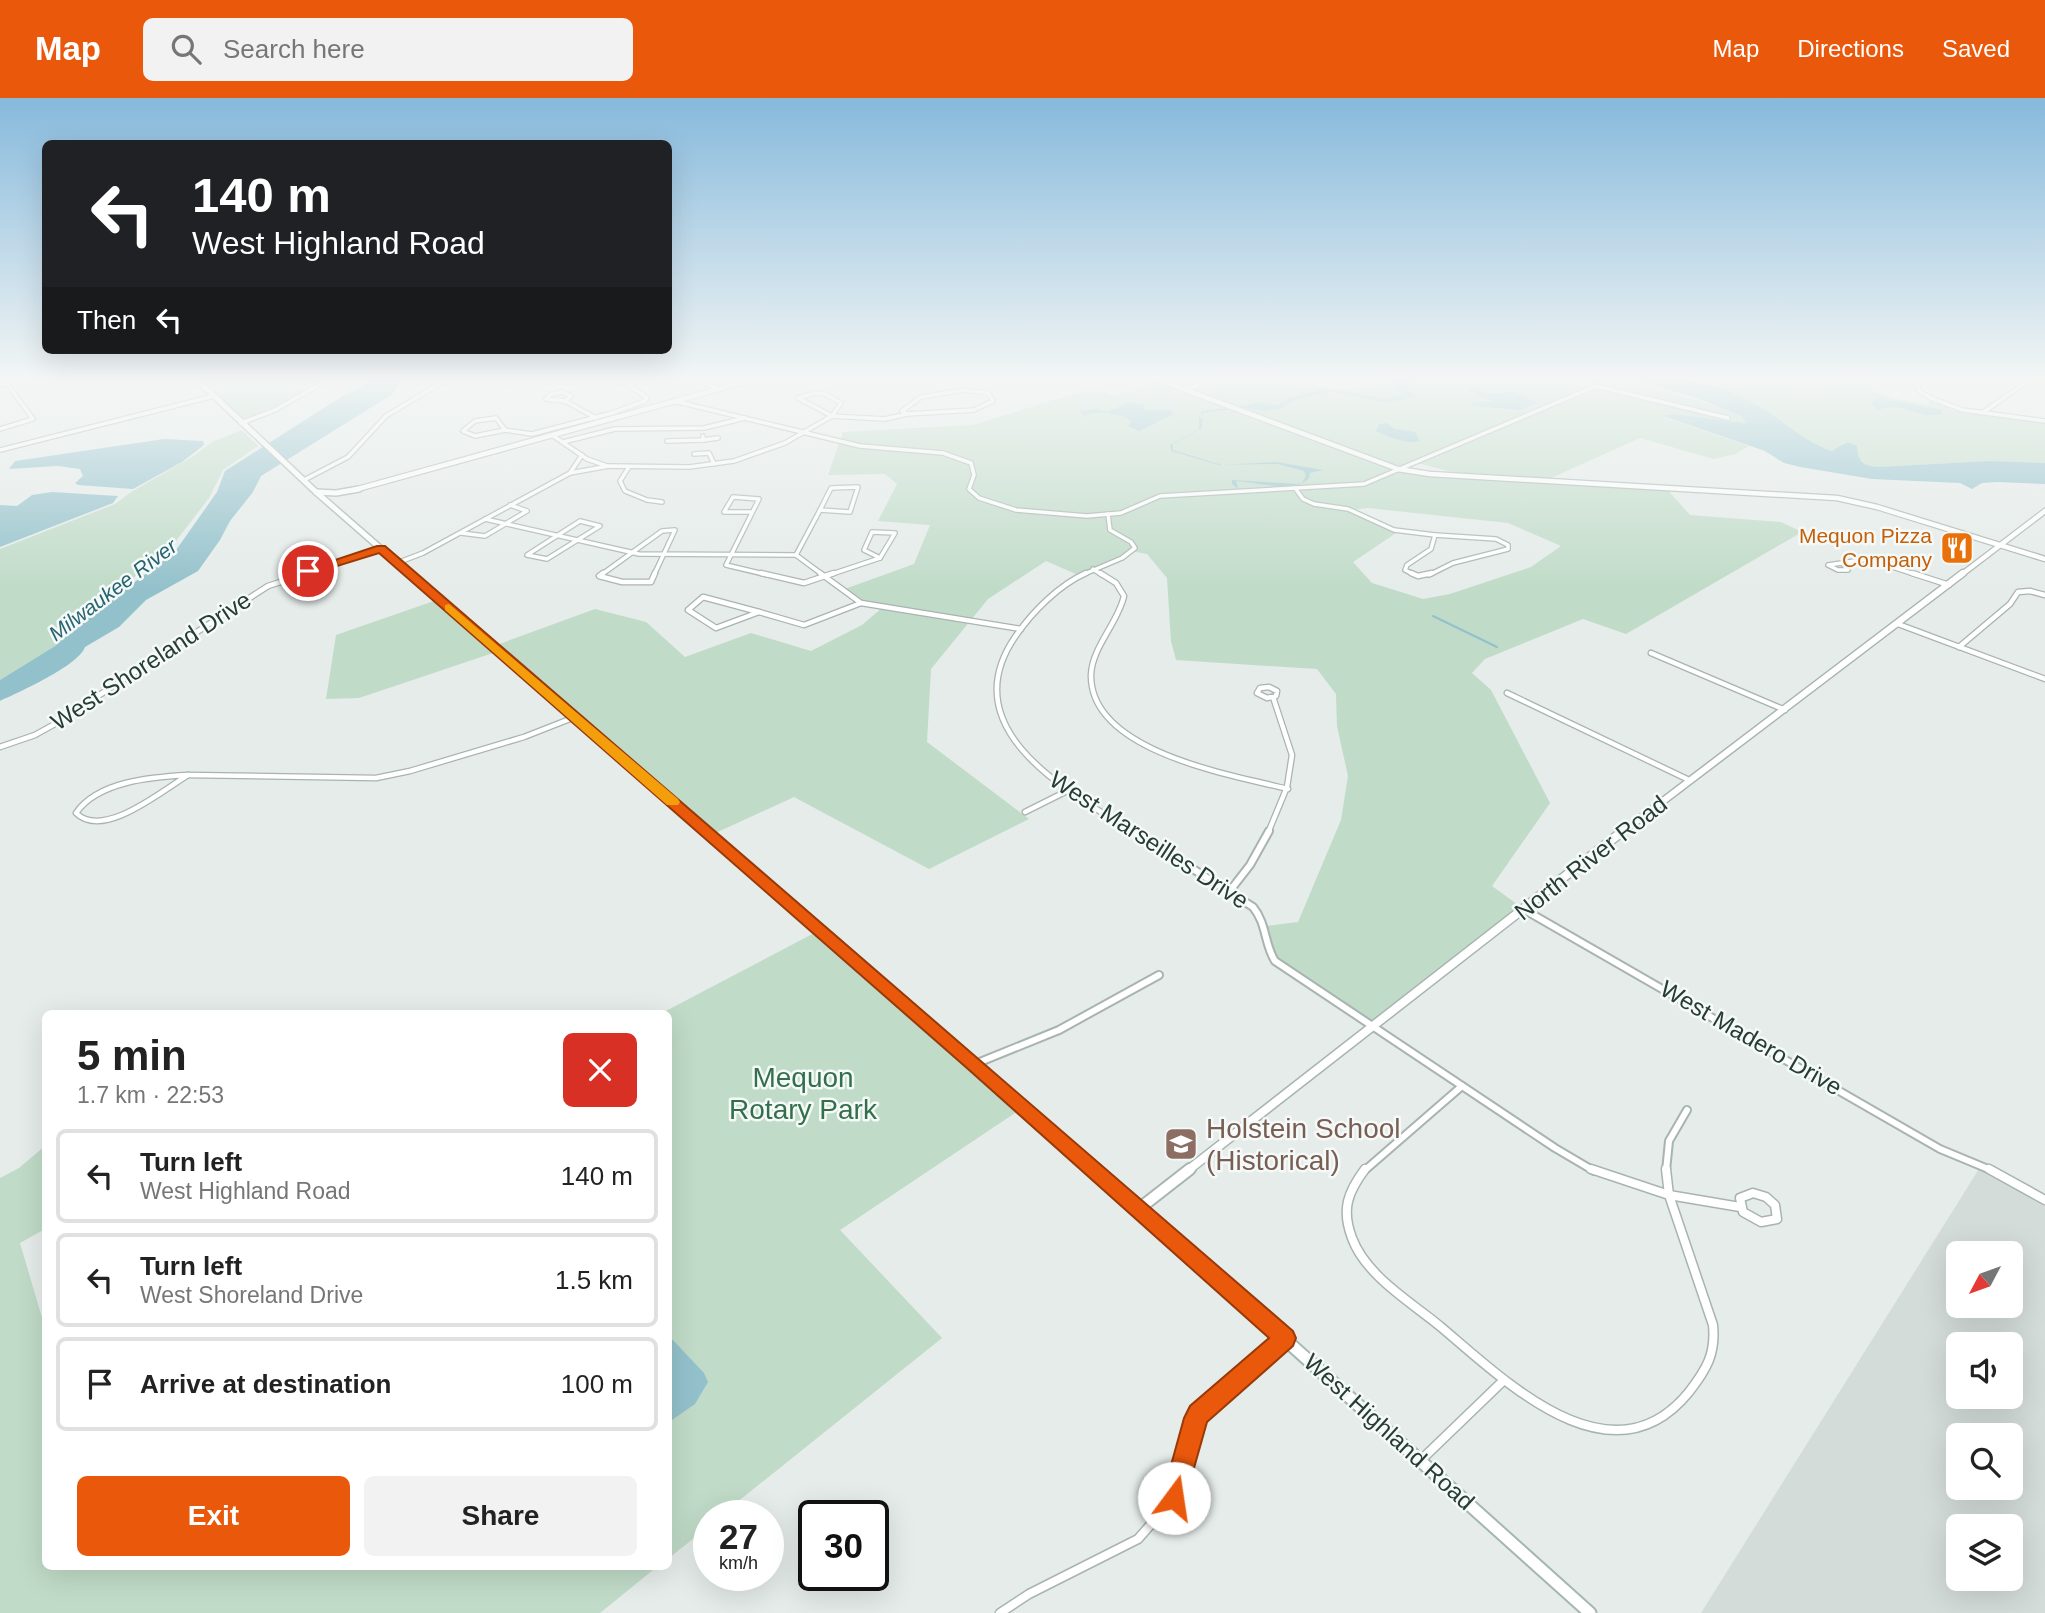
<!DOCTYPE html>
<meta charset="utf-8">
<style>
:root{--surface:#fff;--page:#f2f2f2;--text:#222;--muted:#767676;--line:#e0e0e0;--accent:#ea580c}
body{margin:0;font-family:Helvetica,sans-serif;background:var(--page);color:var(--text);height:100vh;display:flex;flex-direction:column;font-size:26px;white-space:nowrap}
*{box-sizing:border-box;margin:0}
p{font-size:23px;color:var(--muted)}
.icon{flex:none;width:38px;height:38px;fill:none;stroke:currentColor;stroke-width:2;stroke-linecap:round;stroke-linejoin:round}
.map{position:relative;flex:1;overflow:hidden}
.details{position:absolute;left:42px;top:912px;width:630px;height:560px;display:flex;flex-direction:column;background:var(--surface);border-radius:10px;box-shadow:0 7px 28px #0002}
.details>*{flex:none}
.hud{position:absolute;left:42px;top:42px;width:630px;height:214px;border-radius:10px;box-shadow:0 7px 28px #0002;background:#202124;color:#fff;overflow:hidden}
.needle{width:46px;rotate:229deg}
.controls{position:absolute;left:1946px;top:1143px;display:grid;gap:14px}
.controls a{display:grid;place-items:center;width:77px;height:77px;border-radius:10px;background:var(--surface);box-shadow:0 7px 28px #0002;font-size:35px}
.speed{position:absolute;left:693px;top:1402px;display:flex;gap:14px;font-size:35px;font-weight:700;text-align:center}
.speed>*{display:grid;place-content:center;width:91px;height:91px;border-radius:50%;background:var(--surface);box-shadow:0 7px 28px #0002;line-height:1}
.speed small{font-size:18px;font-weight:400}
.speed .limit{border:4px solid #111;border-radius:10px;background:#fff;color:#111}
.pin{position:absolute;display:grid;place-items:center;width:60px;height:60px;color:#fff;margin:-30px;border:4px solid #fff;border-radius:50%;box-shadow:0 2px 7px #0007}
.me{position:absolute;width:77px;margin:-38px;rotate:14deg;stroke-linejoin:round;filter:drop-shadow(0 0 5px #0008)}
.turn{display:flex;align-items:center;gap:24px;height:147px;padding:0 35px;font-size:32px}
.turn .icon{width:91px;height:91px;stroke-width:2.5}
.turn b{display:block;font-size:49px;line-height:60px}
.then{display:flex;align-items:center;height:66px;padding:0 35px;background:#0003;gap:14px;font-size:26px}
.round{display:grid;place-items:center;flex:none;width:74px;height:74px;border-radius:10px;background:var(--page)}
.headline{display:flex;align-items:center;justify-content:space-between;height:119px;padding:0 35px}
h1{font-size:42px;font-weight:700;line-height:52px}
.button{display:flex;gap:14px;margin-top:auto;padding:14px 35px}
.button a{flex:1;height:80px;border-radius:10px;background:var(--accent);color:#fff;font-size:28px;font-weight:700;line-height:80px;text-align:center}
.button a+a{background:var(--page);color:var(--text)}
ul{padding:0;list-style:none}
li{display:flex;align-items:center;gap:21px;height:94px;margin:0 14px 10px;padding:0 21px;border:4px solid var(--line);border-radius:10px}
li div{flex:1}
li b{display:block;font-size:26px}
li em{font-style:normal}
header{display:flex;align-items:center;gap:42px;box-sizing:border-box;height:98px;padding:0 35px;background:var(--accent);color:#fff}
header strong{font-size:33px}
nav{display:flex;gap:38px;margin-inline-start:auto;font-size:24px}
.search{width:490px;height:63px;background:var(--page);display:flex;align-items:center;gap:18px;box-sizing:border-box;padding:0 24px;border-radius:10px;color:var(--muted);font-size:26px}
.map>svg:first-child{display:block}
.built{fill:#d3dcd8;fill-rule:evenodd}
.green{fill:#c0dbc8;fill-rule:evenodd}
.water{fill:#93c1cb}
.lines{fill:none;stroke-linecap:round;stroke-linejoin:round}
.stream{stroke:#93c1cb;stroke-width:2}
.minor-far3-casing{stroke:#a8b4b0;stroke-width:6}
.minor-far2-casing{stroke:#a8b4b0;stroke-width:7}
.minor-far1-casing{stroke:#a8b4b0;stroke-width:10}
.minor-casing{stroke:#a8b4b0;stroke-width:11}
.tertiary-far3-casing{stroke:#a8b4b0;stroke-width:7}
.tertiary-far2-casing{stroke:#a8b4b0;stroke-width:9}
.tertiary-far1-casing{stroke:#a8b4b0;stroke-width:11}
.tertiary-casing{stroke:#a8b4b0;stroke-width:14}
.secondary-far3-casing{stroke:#a4b7b1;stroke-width:8}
.secondary-far2-casing{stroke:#a4b7b1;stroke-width:10}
.secondary-far1-casing{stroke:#a4b7b1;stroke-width:12}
.secondary-casing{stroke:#a4b7b1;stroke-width:15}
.minor-far3{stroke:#fff;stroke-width:3.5}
.minor-far2{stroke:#fff;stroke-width:4.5}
.minor-far1{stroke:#fff;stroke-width:6}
.minor{stroke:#fff;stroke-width:8}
.tertiary-far3{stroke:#fff;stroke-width:4.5}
.tertiary-far2{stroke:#fff;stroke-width:6}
.tertiary-far1{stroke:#fff;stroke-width:8}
.tertiary{stroke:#fff;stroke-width:10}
.secondary-far3{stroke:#fff;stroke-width:5}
.secondary-far2{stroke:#fff;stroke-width:7}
.secondary-far1{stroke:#fff;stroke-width:9}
.secondary{stroke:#fff;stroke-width:11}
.route{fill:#ea580c;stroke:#983908;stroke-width:2}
.slow{fill:#f59e0b}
.labels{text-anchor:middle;stroke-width:5;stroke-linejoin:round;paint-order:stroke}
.far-food-label{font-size:21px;fill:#c56008;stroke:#f5f9f7;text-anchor:end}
.far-water-label{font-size:21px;font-style:italic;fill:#266472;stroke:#f5f9f7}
.street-label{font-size:24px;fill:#263c37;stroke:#f5f9f7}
.near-park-label{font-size:28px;fill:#346f4c;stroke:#f5f9f7}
.near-education-label{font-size:28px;fill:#785e54;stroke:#f5f9f7;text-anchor:start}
</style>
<header>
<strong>Map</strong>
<div class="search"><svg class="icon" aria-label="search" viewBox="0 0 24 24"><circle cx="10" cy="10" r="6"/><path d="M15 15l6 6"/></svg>Search here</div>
<nav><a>Map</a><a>Directions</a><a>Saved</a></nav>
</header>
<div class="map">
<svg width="2045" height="1515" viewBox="0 0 2045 1515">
<rect width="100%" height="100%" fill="#e5ece9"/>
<path class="built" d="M1979,1071L2045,1108V1515H1701ZM1958,1155H2011V1208H1958ZM1958,1246H2011V1298H1958ZM1958,1337H2011V1390H1958ZM1958,1428H2011V1480H1958Z"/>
<g class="green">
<path d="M198,279H330L274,312L243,324Z"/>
<path d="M1221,279H1257L1347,293L1391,279L1618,280L1720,309L1742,319L1746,325L1674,316L1664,318L1666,320L1749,348L1735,356L1714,361L1640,340L1551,380L1451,374L1418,365L1596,289L1634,297L1596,288L1400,370L1415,374L1666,390L1690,417L1781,424L1802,434L1626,536L1583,521L1485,561L1472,575L1491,592L1550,705L1492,788L1525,812L1375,929L1275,863L1267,849L1266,828L1298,824L1341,722L1348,678L1337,628L1336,596L1317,571L1176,562L1171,543L1167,480L1147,456L1130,453L1078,477L1046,463L988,501L931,571L927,644L1029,721L929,771L794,699L711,737L494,548L595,511L646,524L685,559L751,535L811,553L862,527L883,509L861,505L842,492L914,466L930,427L878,423L897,386L885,376L828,377L843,334L973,327L1093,290L1114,298L1161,283L1185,292ZM1368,410L1508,425L1561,448L1531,469L1450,496L1423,501L1372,485L1353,464L1399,433L1353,412Z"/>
<path d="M1817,279H1867L1864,282C1880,302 1904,301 1928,307L1927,304L1930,303L1967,315L1970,313L2045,323V365L1990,363L1877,369L1863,367L1844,344L1832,353L1811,346L1756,306L1715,290L1725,283C1757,288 1790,287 1822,290L1825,286Z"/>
<path d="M242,332L258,348L223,372L209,400L166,456L112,495L116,499L55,548L0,582V451L115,406L131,394L192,359L212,344Z"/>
<path d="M434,503L493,555L359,600L326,601L336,537Z"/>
<path d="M820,832L1024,1009L840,1132L942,1240L721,1417L709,1418V1428L669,1460L668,915H662Z"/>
<path d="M45,1048V1131L20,1145L45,1230L46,1468H658L600,1515H0V1080L19,1070Z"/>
</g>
<g class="water">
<path d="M380,279H411L404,282L391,297L261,378L253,394L230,423L220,442L198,473L146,502L119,529L85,549C78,568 19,594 0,603V582L55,548L94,514L174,455L217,394L225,373L338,301Z"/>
<path d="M1396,279H1418L1405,289L1414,296V299L1386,305L1330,293L1295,302L1279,311L1264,313L1239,309L1260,304L1277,307L1289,300L1328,290L1385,301L1403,297L1396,289Z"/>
<path d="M1602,279C1657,279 1709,278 1759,308C1784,323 1804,344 1832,353C1842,346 1846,341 1857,348C1858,364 1862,367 1877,369L1990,363L2045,365V386L1997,384L1982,385L1972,391L1960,385L1872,381L1800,369L1784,365L1765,353L1663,318L1674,316L1746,325L1742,319C1700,299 1648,282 1602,279Z"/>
<path d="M1473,290L1488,296L1514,294L1537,305L1520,312L1472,308V304H1493L1466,291Z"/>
<path d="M1882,300L1942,312L1941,316C1920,322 1900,302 1878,312L1871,307L1874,301Z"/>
<path d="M1128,304L1146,307L1143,311L1146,312H1171L1174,316L1139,333L1128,328L1131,323C1119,315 1103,314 1088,316L1086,319L1078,313L1097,311L1108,314Z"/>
<path d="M1199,319L1203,320L1202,330L1173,346V352L1222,367L1276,364L1323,372L1310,375L1309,380C1295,396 1255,384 1236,383L1238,391L1232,386V382L1297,386L1302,385L1306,378L1304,373L1278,366L1219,367L1171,353L1170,347L1199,331Z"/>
<path d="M1379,326L1387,325L1395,331L1415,334L1420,343C1408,347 1388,339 1376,333Z"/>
<path d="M164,341L203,343L204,347L182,364L133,391L78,387L75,385L83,378L80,371L58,368L9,371L15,363Z"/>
<path d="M52,394L118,398L113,405L0,449V407L17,408L32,397Z"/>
<path d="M668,1237L704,1275L708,1284L695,1306L669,1324Z"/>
</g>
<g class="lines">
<g class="stream">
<path d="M1202,317V314L1227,311"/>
<path d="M1433,518L1497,549"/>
</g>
<defs>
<g id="minor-far3">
<path d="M617,279L629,287L638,279"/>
<path d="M694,279L718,291"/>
<path d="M871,279L879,282L889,279"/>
<path d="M1801,279L1832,284"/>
<path d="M1928,279L1917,287L1919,293L1933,301L1963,312L2045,323"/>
<path d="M964,292L988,295L993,303L974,312L907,316L902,313L921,299Z"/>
<path d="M1185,292L1221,279"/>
<path d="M562,294L571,298L565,303L546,301L551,296Z"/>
<path d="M815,295L825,296L841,305L832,318L798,300Z"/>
<path d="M565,303L596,320"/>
<path d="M674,303L860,348L943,355L971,365L974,377L969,391L979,400L1016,412L1087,418L1121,415L1160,398L1364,386L1596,288L1728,320"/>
<path d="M1982,315L2024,286L2044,279"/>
<path d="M496,320L505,332L475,338L463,333L475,323Z"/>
<path d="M241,325L275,312L333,279"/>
<path d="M0,331L33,321L6,284"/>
<path d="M505,332L532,336L612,315L645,303L647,300L629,287"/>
<path d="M552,337L587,361L607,368"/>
<path d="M703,338V342L718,340"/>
<path d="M667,343L703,342"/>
<path d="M563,344L615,331L704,330L745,320"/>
<path d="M0,352L214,298"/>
<path d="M694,356L709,355L714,366"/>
<path d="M629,369L620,383L625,393L647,402L662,404"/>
<path d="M570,375L609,368L689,369L734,363L785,345L832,318L885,321L907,316"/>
<path d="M304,382L348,359L386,318L451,279"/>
<path d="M858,389L850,414L820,412L831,390Z"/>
<path d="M1295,390L1303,401L1314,406L1348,411L1394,432L1435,437"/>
<path d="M752,414H724L733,399L759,401L726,467L768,477"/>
<path d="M485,421L639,456L796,457L823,477"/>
<path d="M580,423L600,428L547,461L527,457Z"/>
<path d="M872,434L895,435L880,460L864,452Z"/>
<path d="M461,435L485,438L527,413L510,407"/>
<path d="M796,457L820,412"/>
<path d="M397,465L423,455L570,375L582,357"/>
<path d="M1843,466L1848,472H1838L1828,467L1868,461L1917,477"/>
<path d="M1093,471L1102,477"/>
<path d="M302,477L381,451"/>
<path d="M601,477L662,433L675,432L654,477"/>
<path d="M829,477L880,460"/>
<path d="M1082,477L1122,460L1135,450L1131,444L1110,432L1108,416"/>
<path d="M1415,477L1405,472L1407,467L1431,451L1435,437L1496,441L1508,447V451L1453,465L1429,477"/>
</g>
<g id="minor-far2">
<path d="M603,475L599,478L622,484H651L655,475"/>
<path d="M761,475L804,485L834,475"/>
<path d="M820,475L861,505L1021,531"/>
<path d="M1086,475C1059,487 1032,514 1015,539C951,633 1071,695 1135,735"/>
<path d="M1100,475L1116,485L1124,498C1118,525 1092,549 1091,577C1090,654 1232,677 1288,691"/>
<path d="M1411,475L1418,478L1432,475"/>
<path d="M1912,475L1949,487"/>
<path d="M703,499L759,514L716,530L688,512Z"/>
<path d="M759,514L804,527L861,505"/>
<path d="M1898,526L2045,581"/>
<path d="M1959,549L2010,506L2018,494L2030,493L2045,497"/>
<path d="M1651,555L1785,612"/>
<path d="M1269,589L1277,593L1276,598L1267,600L1257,595L1260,590Z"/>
<path d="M1507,595L1689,682"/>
<path d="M0,649L35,637L53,627L268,488L308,475"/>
<path d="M188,677L376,680L410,673L524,639L575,619"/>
<path d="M188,677C162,693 103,742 76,715C98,683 152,679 188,677Z"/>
<path d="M1025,714L1069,692"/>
<path d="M1268,735L1287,689L1292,657L1273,599"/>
</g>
<g id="minor-far1">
<path d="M1133,733L1253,809C1267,826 1264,846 1275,863L1555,1050L1594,1073"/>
<path d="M1229,794L1250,767L1269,733"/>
<path d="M1525,812L1940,1051L1993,1073"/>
<path d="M975,966L1059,932L1159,877"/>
<path d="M1364,1073L1462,988"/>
<path d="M1666,1073L1669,1043L1687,1012"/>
</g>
<g id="minor">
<path d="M1365,1071C1348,1094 1341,1111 1352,1140C1366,1178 1411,1204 1441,1229C1505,1283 1612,1389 1689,1294C1706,1272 1716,1256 1713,1227L1669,1097L1666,1071"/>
<path d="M1591,1071L1669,1097L1740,1109"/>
<path d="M1989,1071L2045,1102"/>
<path d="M1753,1095L1766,1099L1775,1107L1777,1121L1761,1124L1743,1114L1740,1100Z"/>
<path d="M1421,1362L1504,1282"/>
<path d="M1000,1515L1029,1496L1138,1441L1174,1400L1192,1328L1199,1316L1285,1240"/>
</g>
<g id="tertiary-far3">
<path d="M1151,279L1398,371L1430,376L1837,400L1877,409L2045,461"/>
<path d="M0,286L31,279"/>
<path d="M354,392L762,279"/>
<path d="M1961,477L2045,413"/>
</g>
<path id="tertiary-far2" d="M1621,735L1963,475"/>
<path id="tertiary-far1" d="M1187,1073L1623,733"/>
<path id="tertiary" d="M1140,1110L1190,1071"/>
<g id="secondary-far3">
<path d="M194,279L316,394L411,477"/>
<path d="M316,394L336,395L359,391"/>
</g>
<path id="secondary-far2" d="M409,475L708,735"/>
<path id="secondary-far1" d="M706,733L1097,1073"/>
<path id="secondary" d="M1095,1071L1590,1515"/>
</defs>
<use href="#minor-far3" class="minor-far3-casing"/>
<use href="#minor-far2" class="minor-far2-casing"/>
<use href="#minor-far1" class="minor-far1-casing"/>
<use href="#minor" class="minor-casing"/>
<use href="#tertiary-far3" class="tertiary-far3-casing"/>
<use href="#tertiary-far2" class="tertiary-far2-casing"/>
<use href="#tertiary-far1" class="tertiary-far1-casing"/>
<use href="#tertiary" class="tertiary-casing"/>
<use href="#secondary-far3" class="secondary-far3-casing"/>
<use href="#secondary-far2" class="secondary-far2-casing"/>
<use href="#secondary-far1" class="secondary-far1-casing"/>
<use href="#secondary" class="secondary-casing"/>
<use href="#minor-far3" class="minor-far3"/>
<use href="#minor-far2" class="minor-far2"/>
<use href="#minor-far1" class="minor-far1"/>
<use href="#minor" class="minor"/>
<use href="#tertiary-far3" class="tertiary-far3"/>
<use href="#tertiary-far2" class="tertiary-far2"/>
<use href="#tertiary-far1" class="tertiary-far1"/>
<use href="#tertiary" class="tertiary"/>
<use href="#secondary-far3" class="secondary-far3"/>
<use href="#secondary-far2" class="secondary-far2"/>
<use href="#secondary-far1" class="secondary-far1"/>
<use href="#secondary" class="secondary"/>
</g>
<linearGradient id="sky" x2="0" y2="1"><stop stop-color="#86b9dc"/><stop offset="0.57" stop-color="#f3f6f5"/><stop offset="1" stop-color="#f3f6f5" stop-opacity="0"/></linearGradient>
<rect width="2045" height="491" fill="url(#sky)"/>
<path class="route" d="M377,448H385L1293,1233L1296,1240L1293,1248L1207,1324L1183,1409L1174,1412L1165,1409L1162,1400L1184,1320L1190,1308L1269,1240L968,971L379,455L308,477L302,473Z"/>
<path class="slow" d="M449,506L678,701L680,704L678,707H667L445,512V507Z"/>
<defs>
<symbol id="restaurant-square" viewBox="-11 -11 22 22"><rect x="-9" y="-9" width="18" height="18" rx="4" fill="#e8710a" stroke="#f5f9f7"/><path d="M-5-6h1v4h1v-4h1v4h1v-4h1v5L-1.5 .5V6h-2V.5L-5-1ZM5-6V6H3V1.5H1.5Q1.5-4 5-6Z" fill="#fff"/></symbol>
<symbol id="school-square" viewBox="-11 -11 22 22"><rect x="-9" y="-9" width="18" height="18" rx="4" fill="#8d6e63" stroke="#f5f9f7"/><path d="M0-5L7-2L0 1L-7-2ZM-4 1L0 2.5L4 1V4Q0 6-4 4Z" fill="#fff"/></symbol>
</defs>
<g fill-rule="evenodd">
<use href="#restaurant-square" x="1938" y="431" width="38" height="38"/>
<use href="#school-square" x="1162" y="1027" width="38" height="38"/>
</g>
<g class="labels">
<g class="far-food-label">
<text x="1932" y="445">Mequon Pizza<tspan x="1932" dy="24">Company</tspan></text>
</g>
<g class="far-water-label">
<text transform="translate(113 492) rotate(-37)" y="7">Milwaukee River</text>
</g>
<g class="street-label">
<text transform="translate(151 563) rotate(-33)" y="8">West Shoreland Drive</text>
<text transform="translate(1149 742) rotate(33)" y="8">West Marseilles Drive</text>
<text transform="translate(1591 760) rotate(-38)" y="8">North River Road</text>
<text transform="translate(1751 940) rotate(30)" y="8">West Madero Drive</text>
<text transform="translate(1389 1334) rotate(42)" y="8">West Highland Road</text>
</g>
<g class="near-park-label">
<text x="803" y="989">Mequon<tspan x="803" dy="32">Rotary Park</tspan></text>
</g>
<g class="near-education-label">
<text x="1206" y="1040">Holstein School<tspan x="1206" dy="32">(Historical)</tspan></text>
</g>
</g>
</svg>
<div class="controls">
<a><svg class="needle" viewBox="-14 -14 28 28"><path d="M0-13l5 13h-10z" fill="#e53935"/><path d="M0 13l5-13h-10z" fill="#767676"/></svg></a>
<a><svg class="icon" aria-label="sound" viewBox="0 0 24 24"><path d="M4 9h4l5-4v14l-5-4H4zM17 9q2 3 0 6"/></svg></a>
<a><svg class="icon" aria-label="search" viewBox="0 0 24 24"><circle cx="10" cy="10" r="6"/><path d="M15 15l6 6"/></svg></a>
<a><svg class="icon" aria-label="layers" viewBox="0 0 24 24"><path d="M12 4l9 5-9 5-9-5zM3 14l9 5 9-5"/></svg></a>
</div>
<div class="speed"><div>27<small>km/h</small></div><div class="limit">30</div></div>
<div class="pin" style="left:308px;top:473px;background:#d93025"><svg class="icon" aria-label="arrive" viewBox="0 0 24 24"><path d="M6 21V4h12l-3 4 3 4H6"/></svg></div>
<svg class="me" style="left:1174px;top:1400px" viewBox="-20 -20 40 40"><circle r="19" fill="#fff"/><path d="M0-13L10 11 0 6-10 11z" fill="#ea580c"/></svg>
<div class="hud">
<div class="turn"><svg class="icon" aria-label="left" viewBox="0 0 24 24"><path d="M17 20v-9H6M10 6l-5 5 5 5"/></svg><div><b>140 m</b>West Highland Road</div></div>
<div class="then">Then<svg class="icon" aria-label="left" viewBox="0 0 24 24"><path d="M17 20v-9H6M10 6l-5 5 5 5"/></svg></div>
</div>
<section class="details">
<div class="headline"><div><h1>5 min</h1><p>1.7 km · 22:53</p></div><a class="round" style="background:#d93025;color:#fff"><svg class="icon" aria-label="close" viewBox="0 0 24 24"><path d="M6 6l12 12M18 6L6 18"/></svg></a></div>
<ul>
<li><svg class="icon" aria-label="left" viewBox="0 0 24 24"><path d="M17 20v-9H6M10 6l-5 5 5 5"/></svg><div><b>Turn left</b><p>West Highland Road</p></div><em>140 m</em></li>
<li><svg class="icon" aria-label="left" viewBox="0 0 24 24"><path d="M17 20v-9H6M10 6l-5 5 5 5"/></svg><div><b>Turn left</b><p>West Shoreland Drive</p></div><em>1.5 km</em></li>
<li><svg class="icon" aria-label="arrive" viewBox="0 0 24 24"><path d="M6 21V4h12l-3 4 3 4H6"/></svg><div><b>Arrive at destination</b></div><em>100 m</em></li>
</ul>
<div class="button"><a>Exit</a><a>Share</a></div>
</section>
</div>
